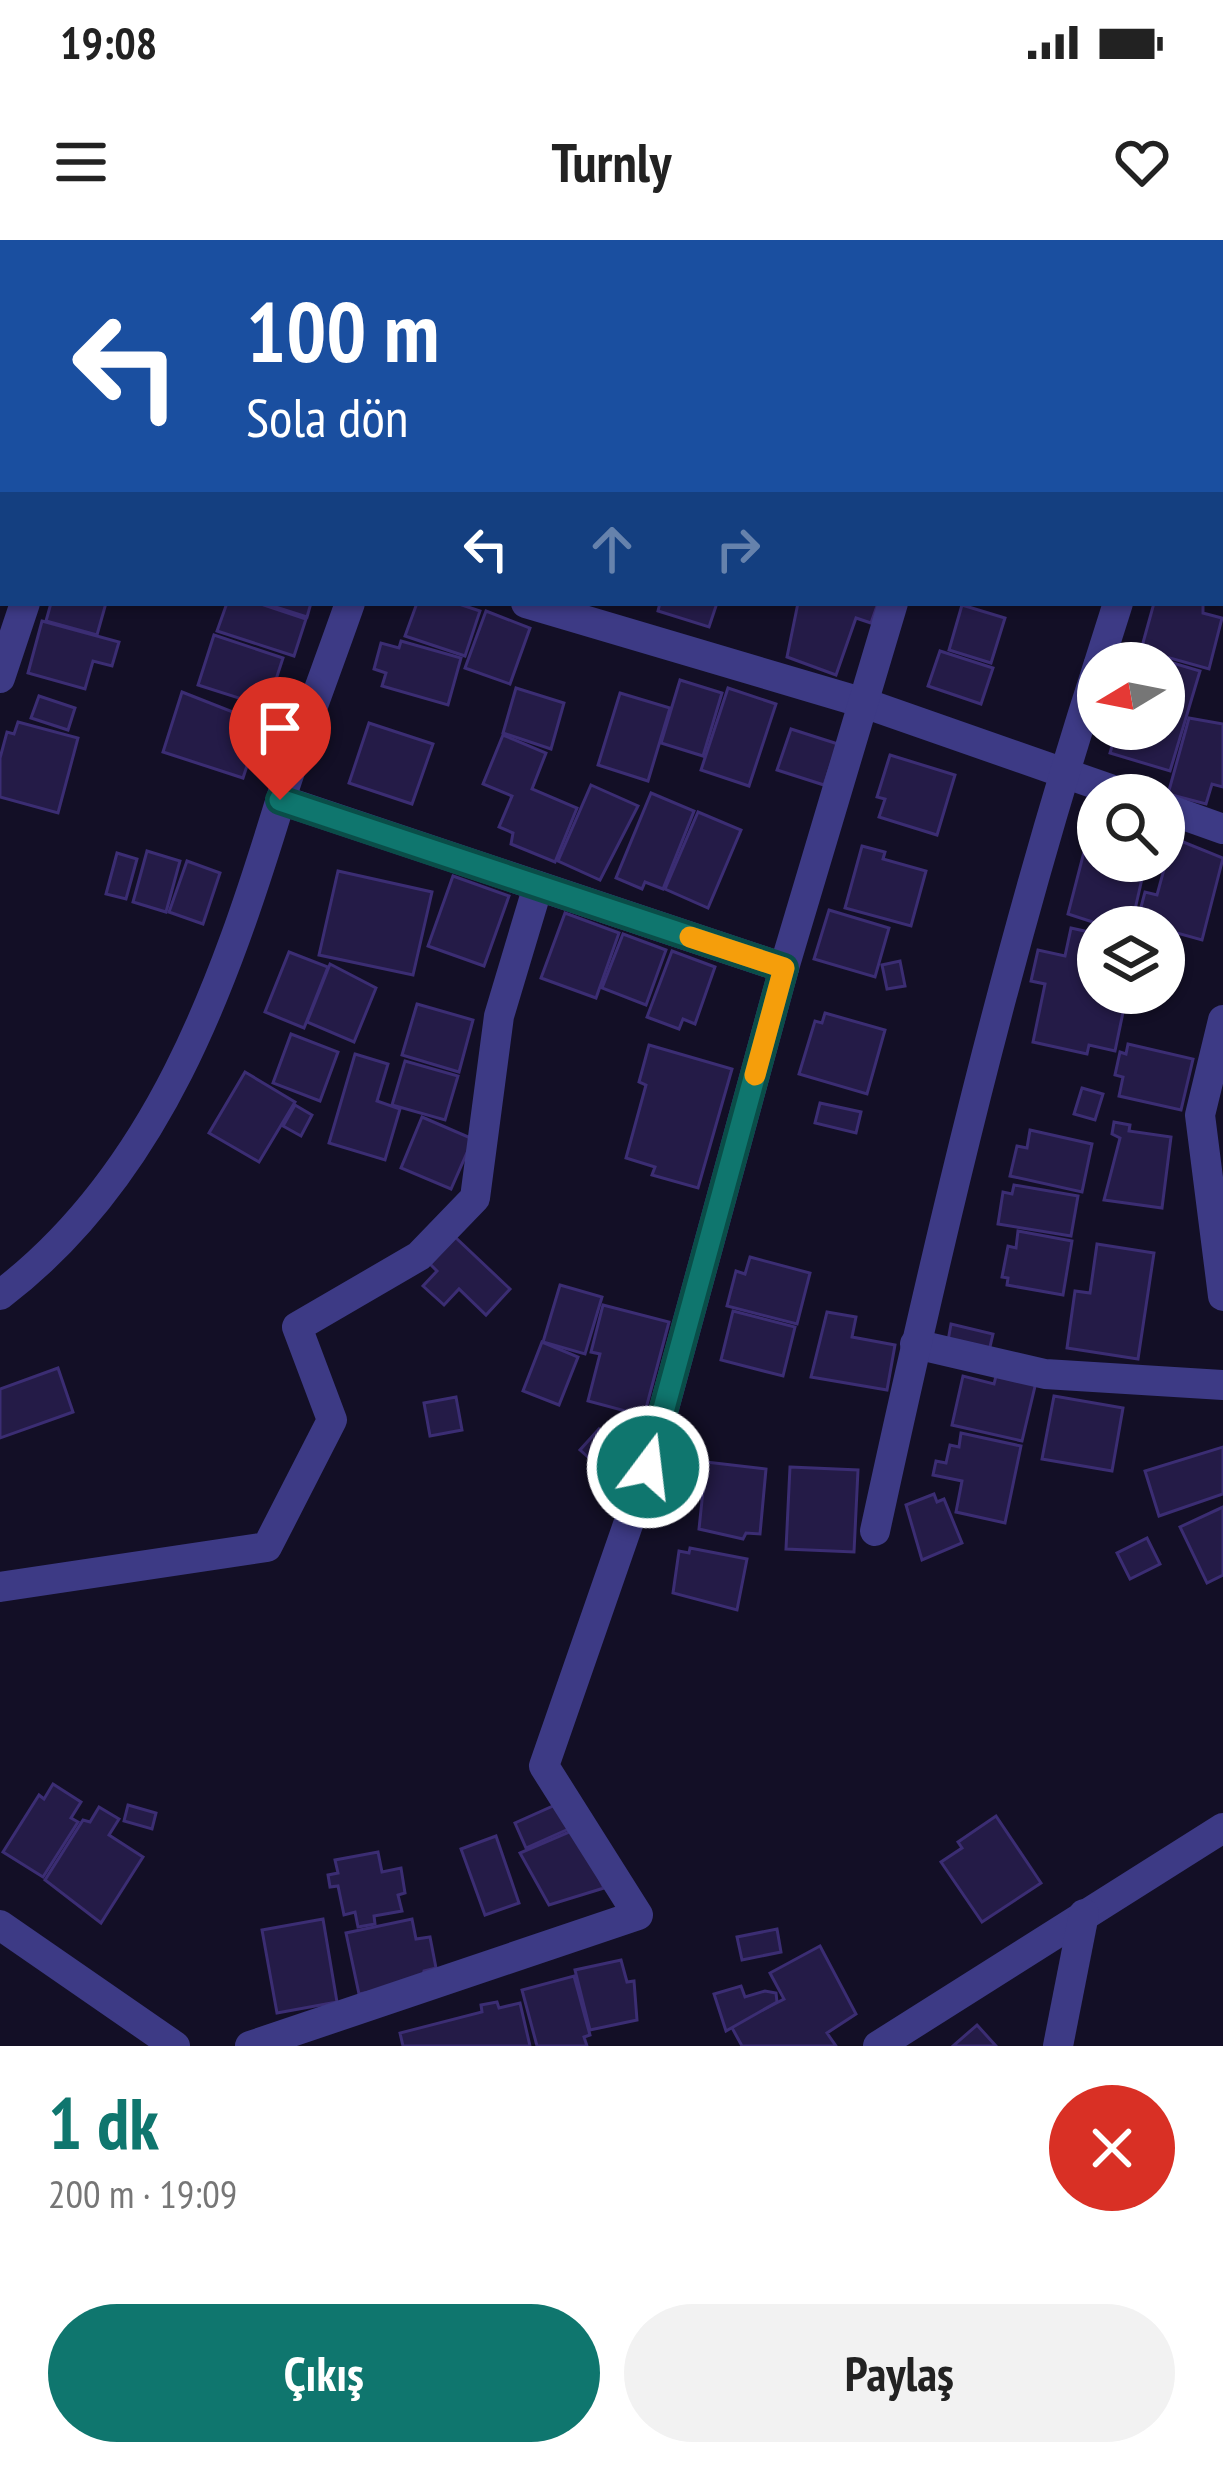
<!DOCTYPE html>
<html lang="tr">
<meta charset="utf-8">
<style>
:root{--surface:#fff;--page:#f2f2f2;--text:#222;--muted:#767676;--accent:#0f766e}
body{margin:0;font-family:"PT Sans Narrow",sans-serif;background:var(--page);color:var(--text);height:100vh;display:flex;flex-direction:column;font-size:45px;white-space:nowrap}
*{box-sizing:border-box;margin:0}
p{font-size:39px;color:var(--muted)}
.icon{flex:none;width:66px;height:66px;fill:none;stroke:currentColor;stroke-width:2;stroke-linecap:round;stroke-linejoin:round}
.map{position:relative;height:1806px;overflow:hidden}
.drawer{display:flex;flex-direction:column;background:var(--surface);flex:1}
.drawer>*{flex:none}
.top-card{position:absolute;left:0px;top:0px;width:1224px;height:366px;box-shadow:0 3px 9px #0004;background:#1a4fa0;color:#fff;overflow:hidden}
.needle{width:78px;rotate:260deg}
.fabs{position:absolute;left:1077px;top:402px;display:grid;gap:24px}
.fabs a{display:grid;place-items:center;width:108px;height:108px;border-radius:50%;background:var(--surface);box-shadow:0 3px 9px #0004;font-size:60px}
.pin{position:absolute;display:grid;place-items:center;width:102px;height:102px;color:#fff;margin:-123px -51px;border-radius:50% 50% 50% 0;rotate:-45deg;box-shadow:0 0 12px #0007}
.pin .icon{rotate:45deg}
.me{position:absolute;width:132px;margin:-66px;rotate:15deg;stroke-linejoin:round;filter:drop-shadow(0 0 9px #0008)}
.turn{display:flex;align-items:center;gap:42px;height:252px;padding:0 48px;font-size:54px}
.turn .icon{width:156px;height:156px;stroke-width:2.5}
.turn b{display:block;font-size:84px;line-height:102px}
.lanes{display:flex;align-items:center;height:114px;padding:0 48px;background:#0003;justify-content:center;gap:60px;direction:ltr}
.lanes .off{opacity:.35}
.round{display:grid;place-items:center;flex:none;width:126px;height:126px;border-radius:63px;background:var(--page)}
.summary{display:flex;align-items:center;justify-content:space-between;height:204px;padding:0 48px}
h1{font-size:72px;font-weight:700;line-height:90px;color:var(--accent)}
.primary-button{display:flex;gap:24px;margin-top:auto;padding:24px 48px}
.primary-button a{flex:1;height:138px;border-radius:72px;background:var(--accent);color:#fff;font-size:48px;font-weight:700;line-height:138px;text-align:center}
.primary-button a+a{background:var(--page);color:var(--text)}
.status{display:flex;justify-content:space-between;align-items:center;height:84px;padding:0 60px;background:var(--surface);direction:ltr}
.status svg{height:33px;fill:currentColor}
header{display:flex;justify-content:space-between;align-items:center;height:156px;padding:0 48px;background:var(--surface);font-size:54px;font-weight:700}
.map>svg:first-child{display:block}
.building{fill:#241b47;stroke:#3b2d73;stroke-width:3}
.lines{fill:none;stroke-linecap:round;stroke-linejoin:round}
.minor{stroke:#3d3a85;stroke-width:30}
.route-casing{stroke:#0a4d48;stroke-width:30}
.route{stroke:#0f766e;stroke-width:21}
.slow{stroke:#f59e0b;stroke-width:21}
</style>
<div class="status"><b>19:08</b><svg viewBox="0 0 49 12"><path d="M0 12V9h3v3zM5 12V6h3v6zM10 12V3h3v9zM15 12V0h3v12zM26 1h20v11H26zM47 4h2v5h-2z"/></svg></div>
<header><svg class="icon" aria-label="menu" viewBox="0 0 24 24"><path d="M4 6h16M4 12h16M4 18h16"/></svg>Turnly<svg class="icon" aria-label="heart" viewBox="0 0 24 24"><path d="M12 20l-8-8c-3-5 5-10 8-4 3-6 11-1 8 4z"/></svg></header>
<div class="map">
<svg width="1223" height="1806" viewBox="0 0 1223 1806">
<rect width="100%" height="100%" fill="#130f26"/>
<g class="building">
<path d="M51,363H106L97,395L46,381Z"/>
<path d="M227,363H258L306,379L294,416L217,391Z"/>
<path d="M263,363H311L307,377Z"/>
<path d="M417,363H456L480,371L465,416L405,396Z"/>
<path d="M660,363H717L709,387L658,371Z"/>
<path d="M798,363H878L871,383L856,378L836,435L787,417Z"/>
<path d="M1154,363H1203V373L1222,378L1209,429L1141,410Z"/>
<path d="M962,365L1005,378L991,423L949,410Z"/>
<path d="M486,371L530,388L510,444L465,428Z"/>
<path d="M42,381L119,402L112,426L93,421L85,449L28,433Z"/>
<path d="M214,395L283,418L267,467L198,445Z"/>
<path d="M401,401L461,418L448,465L382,446L386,433L374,429L381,403L399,408Z"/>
<path d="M940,411L993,428L981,464L928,446Z"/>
<path d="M1139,413L1200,431L1170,531L1110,513L1117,489H1164V423H1136Z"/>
<path d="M680,440L722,453L703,516L661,503Z"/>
<path d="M516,448L564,463L551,509L503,493Z"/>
<path d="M728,448L776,464L749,546L701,530Z"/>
<path d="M182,452L261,483L243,538L163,512Z"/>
<path d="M620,453L670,468L648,541L598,525Z"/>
<path d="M39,456L75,468L68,490L31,478Z"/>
<path d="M1189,478L1223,484V547L1212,544L1206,564L1168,554Z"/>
<path d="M18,482L78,498L58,573L0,557V518L7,492L14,494Z"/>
<path d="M369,483L433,504L412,564L349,543Z"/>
<path d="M791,489L838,504L824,545L777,530Z"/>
<path d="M503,495L546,513L532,549L577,568L555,622L511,604L513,593L499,587L512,556L483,544Z"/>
<path d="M890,515L955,535L937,595L879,577L885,559L877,557Z"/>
<path d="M591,545L638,566L600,640L558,621Z"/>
<path d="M651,553L694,571L663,649L645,642L642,649L616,638Z"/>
<path d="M698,572L741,590L708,668L665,649Z"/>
<path d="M1092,581L1098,583V621H1146L1131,687H1108L1068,674Z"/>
<path d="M1166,595L1223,618L1202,700L1137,682L1145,652L1157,655L1169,611L1164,609Z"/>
<path d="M862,606L885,612L883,619L926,631L911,686L845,668Z"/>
<path d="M147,611L180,621L166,672L133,662Z"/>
<path d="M117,613L137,619L126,659L106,654Z"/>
<path d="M187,621L220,633L203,684L169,672Z"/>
<path d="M338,631L432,652L413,735L319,715Z"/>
<path d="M453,636L509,656L484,726L428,706Z"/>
<path d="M829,670L889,688L875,737L814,719Z"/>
<path d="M565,673L619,693L596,758L541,738Z"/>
<path d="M1071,688L1098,694V753H1127L1115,811L1089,805L1087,814L1033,802L1045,744L1031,741L1038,710L1065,716Z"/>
<path d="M623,694L666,710L646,765L602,748Z"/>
<path d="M672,711L715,727L695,784L683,779L679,789L647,777Z"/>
<path d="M289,712L328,727L304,788L265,772Z"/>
<path d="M900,721L905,746L887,749L882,725Z"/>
<path d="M330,724L376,748L354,802L307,782Z"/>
<path d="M417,764L473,780L459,832L402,815Z"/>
<path d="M825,773L885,790L867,854L799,834L815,781L822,783Z"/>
<path d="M291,794L338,812L320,861L273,843Z"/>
<path d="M1128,804L1193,819L1181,870L1119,856L1123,837L1115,835L1120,812L1126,814Z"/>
<path d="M649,805L732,829L698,948L652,935L655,927L626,918L646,845L639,842Z"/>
<path d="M355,814L388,824L377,861L400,869L385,920L329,903Z"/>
<path d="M405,821L458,836L445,880L392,865Z"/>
<path d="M245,832L295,862L259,922L209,893Z"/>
<path d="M1082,848L1103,854L1095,880L1074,874Z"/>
<path d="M820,863L861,872L856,893L815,883Z"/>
<path d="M295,865L312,875L301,896L283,886Z"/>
<path d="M422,877L473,899L451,949L401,928Z"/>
<path d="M1114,882L1130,885L1129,891L1171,897L1162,968L1104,960L1120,898L1112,894Z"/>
<path d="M1030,890L1092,904L1082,952L1010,936L1017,906L1027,908Z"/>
<path d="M1014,945L1078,956L1071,996L998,984L1003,952L1012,954Z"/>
<path d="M1018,991L1072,1001L1063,1055L1007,1045L1008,1038L1002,1037L1008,1006L1016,1008Z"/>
<path d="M455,997L510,1049L486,1075L459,1049L444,1065L423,1046L437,1031L430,1024Z"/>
<path d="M1097,1004L1154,1013L1138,1119L1067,1108L1075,1051L1090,1053Z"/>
<path d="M750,1017L810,1033L797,1084L727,1066L736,1031L745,1034Z"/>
<path d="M560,1045L602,1057L585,1114L543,1102Z"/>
<path d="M603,1065L669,1082L644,1176L588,1161L600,1114L591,1112Z"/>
<path d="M733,1071L795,1087L783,1136L721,1120Z"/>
<path d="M827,1072L856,1077L852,1097L895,1105L887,1150L811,1137Z"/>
<path d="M951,1084L993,1094L989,1111L948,1101Z"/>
<path d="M542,1102L578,1117L559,1165L523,1151Z"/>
<path d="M58,1128L73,1172L0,1198V1149Z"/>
<path d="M997,1132L1036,1142L1022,1201L952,1185L963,1136L994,1144Z"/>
<path d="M1054,1156L1123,1168L1112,1231L1042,1219Z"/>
<path d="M456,1157L462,1190L430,1196L424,1163Z"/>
<path d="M599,1189L624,1213L606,1233L580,1210Z"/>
<path d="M961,1193L1021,1206L1005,1283L956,1272L962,1241L933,1235L936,1221L946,1223L950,1205L959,1207Z"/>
<path d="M1223,1207V1254L1159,1276L1145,1231Z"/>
<path d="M706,1222L766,1229L760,1294L746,1293L743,1299L699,1289Z"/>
<path d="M790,1227L858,1230L854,1312L786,1309Z"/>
<path d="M934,1254L937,1262L944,1259L962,1303L922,1320L906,1265Z"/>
<path d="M1223,1267V1335L1207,1343L1180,1287Z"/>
<path d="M1147,1298L1160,1324L1130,1339L1117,1313Z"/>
<path d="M690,1308L747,1319L737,1370L673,1353L679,1311L689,1313Z"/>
<path d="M53,1544L81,1562L71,1578L78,1582L43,1637L3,1612L39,1555L44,1559Z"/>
<path d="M562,1562L573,1587L526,1608L515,1583Z"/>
<path d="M128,1565L156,1573L152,1589L124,1581Z"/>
<path d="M99,1567L119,1579L109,1595L143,1617L101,1683L45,1640L83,1580L90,1582Z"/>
<path d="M996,1576L1041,1643L982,1682L941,1622L962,1608L958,1602Z"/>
<path d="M576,1589L604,1648L549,1665L520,1613Z"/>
<path d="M496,1596L519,1663L485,1675L461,1609Z"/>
<path d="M378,1612L382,1632L401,1628L405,1653L398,1655L402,1671L374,1676L375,1684L358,1687L355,1672L344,1675L338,1646L330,1647L328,1635L338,1633L335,1620Z"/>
<path d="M323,1679L337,1762L277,1773L262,1690Z"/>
<path d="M412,1679L416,1699L430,1697L436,1728L424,1731L421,1742L359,1754L346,1693Z"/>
<path d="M777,1689L781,1712L742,1720L737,1697Z"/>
<path d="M820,1706L856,1774L827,1793L836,1806H742L731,1786L784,1759L770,1733Z"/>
<path d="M621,1720L627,1742L634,1741L637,1780L590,1790L575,1730Z"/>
<path d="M574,1736L590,1795L584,1797L587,1806H537L522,1750Z"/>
<path d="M741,1746L745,1757L765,1751L776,1753L777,1762L726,1791L714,1754Z"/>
<path d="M497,1762L499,1768L520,1763L530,1806H403L400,1793L482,1772L481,1765Z"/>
<path d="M977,1785L996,1806H953Z"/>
</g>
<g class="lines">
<g class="minor">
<path d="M144,3L145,0"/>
<path d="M472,3L473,0"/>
<path d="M787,3V0"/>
<path d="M995,3V0"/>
<path d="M1221,19L1223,11"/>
<path d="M526,363L864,463L1127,555"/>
<path d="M1099,423L1118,363"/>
<path d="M0,438L25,363"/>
<path d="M281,560L784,728L893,363"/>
<path d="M1164,568L1223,589"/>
<path d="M1223,780L1200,875L1223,1056"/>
<path d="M0,1055C158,935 224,744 280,562C301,495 327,429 350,363"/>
<path d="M915,1104L1045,1134L1223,1145"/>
<path d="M875,1291C938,1001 1007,709 1098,426"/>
<path d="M0,1347L267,1307L332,1180L297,1087L419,1016L475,958L499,776L538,646"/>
<path d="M0,1685L175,1806"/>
<path d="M250,1806L638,1675L544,1526L648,1227L784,728"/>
<path d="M878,1806L1223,1588"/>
<path d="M1058,1806L1084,1674"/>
</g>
</g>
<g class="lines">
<defs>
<path id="route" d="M280,560L784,728L648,1227"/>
</defs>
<use href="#route" class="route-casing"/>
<use href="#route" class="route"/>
<path class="slow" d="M690,697L784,728L755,835"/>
</g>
</svg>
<div class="fabs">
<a><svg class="needle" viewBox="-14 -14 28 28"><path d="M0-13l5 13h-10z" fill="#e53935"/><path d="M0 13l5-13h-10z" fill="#767676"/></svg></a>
<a><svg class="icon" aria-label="search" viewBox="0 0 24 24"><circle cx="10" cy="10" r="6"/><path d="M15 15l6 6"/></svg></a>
<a><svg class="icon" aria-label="layers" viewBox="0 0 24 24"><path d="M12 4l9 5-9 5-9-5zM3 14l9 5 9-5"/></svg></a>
</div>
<div class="pin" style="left:280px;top:560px;background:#d93025"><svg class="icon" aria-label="arrive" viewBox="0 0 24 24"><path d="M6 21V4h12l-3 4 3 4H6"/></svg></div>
<svg class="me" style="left:648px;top:1227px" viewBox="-20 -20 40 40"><circle r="17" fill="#0f766e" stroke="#fff" stroke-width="3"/><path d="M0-11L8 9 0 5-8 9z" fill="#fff"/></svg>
<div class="top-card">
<div class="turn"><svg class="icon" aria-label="left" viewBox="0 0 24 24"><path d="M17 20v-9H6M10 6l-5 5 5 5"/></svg><div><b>100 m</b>Sola dön</div></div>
<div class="lanes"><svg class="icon" aria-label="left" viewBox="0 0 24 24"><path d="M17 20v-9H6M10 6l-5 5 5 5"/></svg><svg class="icon off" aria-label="ahead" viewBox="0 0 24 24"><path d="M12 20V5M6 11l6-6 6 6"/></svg><svg class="icon off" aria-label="right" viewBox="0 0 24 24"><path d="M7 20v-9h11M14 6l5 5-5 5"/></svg></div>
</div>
</div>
<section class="drawer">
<div class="summary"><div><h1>1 dk</h1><p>200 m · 19:09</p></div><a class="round" style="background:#d93025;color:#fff"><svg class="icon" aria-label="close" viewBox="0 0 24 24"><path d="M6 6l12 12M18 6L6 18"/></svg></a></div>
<div class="primary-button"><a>Çıkış</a><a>Paylaş</a></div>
</section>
